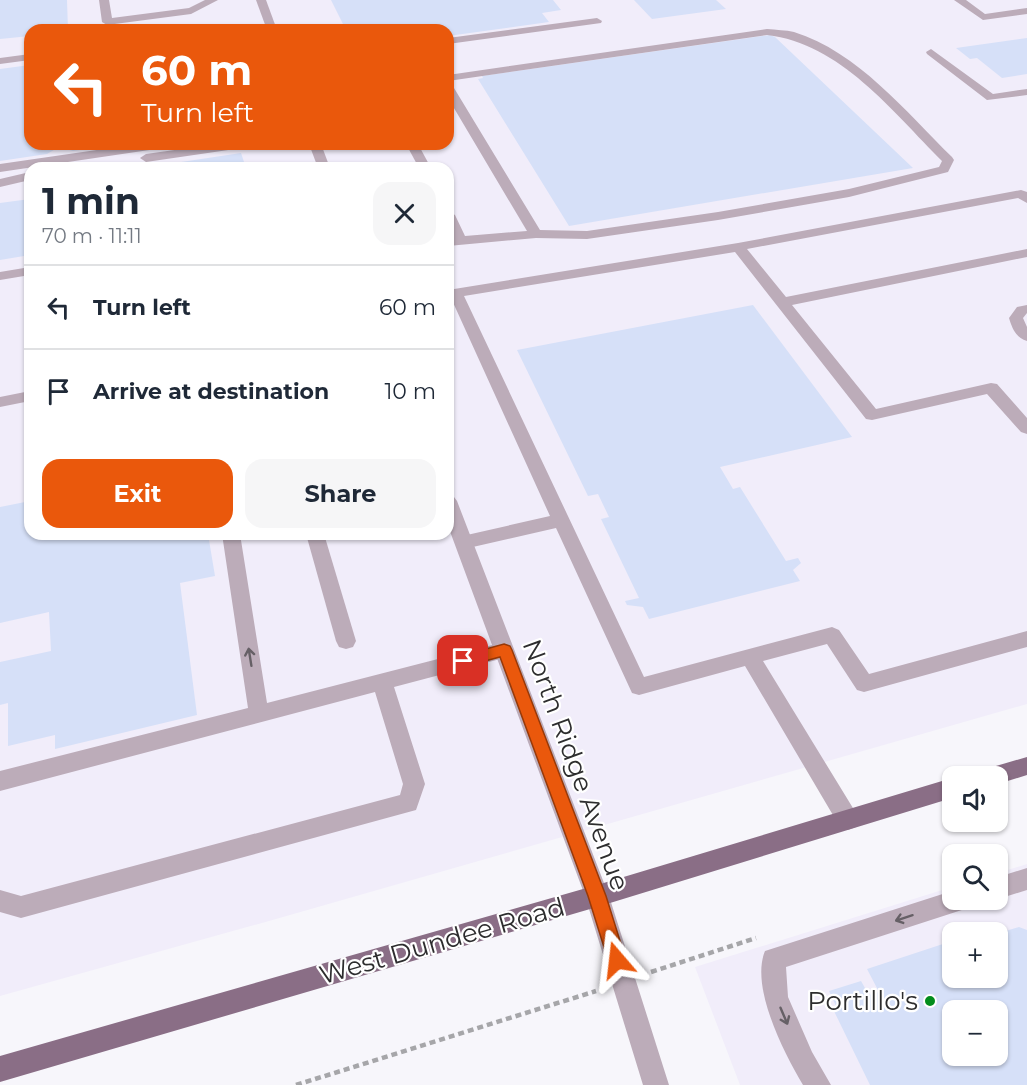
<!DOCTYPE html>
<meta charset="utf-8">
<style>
:root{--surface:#fff;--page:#f6f6f7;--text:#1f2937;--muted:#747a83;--line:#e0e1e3;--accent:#ea580c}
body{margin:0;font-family:Montserrat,sans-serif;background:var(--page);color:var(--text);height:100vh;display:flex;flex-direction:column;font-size:22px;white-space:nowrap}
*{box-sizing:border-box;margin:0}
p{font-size:20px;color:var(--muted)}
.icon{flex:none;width:33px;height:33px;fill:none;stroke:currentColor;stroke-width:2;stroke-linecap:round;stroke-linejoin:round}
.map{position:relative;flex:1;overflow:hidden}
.drawer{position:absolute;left:24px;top:162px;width:430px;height:378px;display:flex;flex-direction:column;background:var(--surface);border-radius:18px;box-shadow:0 2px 4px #0004}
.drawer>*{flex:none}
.guide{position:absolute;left:24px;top:24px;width:430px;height:126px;border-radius:18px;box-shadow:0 2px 4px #0004;background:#ea580c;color:#fff;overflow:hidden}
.controls{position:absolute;left:942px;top:766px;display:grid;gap:12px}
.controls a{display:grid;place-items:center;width:66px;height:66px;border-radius:12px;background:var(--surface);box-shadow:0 2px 4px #0004;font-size:30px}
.pin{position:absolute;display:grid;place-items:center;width:51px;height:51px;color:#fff;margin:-26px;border-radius:12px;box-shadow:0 3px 9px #0006}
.me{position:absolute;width:66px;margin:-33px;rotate:343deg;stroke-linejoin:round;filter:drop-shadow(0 0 4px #0008)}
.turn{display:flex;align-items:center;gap:21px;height:126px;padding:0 18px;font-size:27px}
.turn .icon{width:78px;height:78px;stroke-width:2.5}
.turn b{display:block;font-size:42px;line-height:51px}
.round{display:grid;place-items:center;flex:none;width:63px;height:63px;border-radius:18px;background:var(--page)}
.overview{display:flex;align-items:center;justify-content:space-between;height:102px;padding:0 18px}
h1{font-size:36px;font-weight:700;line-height:45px}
.action{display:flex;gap:12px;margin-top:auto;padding:12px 18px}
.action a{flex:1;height:69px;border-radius:18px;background:var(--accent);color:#fff;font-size:24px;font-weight:700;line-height:69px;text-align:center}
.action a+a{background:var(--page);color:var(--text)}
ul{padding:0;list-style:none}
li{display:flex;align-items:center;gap:18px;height:84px;padding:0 18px;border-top:2px solid var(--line)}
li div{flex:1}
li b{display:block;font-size:22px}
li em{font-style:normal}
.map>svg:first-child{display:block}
.built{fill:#f1edfa;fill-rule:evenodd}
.building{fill:#d6e0f8;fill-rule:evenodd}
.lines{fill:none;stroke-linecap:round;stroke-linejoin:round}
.path{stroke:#a6a6a9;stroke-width:4.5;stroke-dasharray:6 4;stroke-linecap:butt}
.service{fill:#bcacb9;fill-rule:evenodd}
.minor{fill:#bcacb9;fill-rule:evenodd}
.primary{fill:#8a6e86;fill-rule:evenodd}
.oneway{stroke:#666066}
.route{fill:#ea580c;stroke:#983908;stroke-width:1.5}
.poi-dot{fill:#028d1d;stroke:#fff;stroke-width:2}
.labels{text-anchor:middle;stroke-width:4.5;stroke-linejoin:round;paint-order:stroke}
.near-street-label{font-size:26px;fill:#2d2d2e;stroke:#fff}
.near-poi-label{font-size:26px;fill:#2d2d2e;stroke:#fff;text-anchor:end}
</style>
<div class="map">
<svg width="1027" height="1085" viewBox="0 0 1027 1085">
<rect width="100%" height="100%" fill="#f7f6fb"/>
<g class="built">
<path d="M0,0H1027V704L276,919L0,996ZM30,30H448V144H30ZM30,168H448V534H30Z"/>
<path d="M1027,864V1085H740L695,967L952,887V900H998V873ZM952,933H998V978H952ZM952,1011H998V1056H952Z"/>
</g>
<g class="building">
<path d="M0,0H67L68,30H30V36L0,39Z"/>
<path d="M331,0H553L561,10L542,13L549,22L448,36V30H346Z"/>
<path d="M634,0H716L726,9L652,19Z"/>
<path d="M770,35L775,37L913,168L569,226L478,79L483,78L482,76Z"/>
<path d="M1027,38V74L1002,78L977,58L970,59L956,48Z"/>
<path d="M30,65V144L111,145L73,151L59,147L47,154L0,161V69Z"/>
<path d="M241,153L246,168H148V167Z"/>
<path d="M30,199V255L0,260V203Z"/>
<path d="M30,287V353L27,354L25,288Z"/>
<path d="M753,305L852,437L720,467L733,489L740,487L786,561L798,558L801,563L793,570L800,581L649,619L643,607L627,605L625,601L639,598L601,519L609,517L598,494L588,496L517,350Z"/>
<path d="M30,501V534H208L215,576L180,583L197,715L55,749V735L8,746V703L0,705V662L51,651L49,612L0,623V507Z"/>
<path d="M1019,927L1027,930V1085H870L832,1007L836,1006L829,991L861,981L869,995L879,992L867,969L952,941V978H998L999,933ZM952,1011H998V1056H952Z"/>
</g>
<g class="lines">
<g class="path">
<path d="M651,972L756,938"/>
<path d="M296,1085L596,991"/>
</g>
<g class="service">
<path d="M99,0H109L112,18L189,8L205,0H218L191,14L107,25L102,22Z"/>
<path d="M954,0H966L985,14L1027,8V14L983,20Z"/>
<path d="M597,18L602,21L601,23L448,44V38Z"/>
<path d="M271,24L275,25V29L241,30L246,27Z"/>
<path d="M767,29C776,30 786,30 794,32C858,52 906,112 952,157L954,160L948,172L849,197L718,220L587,239L536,238L448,246V238H452L448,229V211L455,215L465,236L527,231L448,98V85L454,88L540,230L587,231L718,212L849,189L939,167L942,161C893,112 840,43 767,35L448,81V75Z"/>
<path d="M931,49L993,94L1027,89V95L987,100L927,54L926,52Z"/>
<path d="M30,54V60L0,64V58Z"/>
<path d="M138,144H169L163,148L0,172V164Z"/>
<path d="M217,144H248L242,148L146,162L140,158L146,154Z"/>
<path d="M406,144H418L431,168H419Z"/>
<path d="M30,172V180L0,187V179Z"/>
<path d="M1021,190L1027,192V203L1018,198L747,249L786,297L1027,249V257L792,305L876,409L991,383L997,384L1027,418V434L1021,432L987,394L872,420L866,419L735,252L464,296L644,677L832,627L839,630L869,674L1027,631V647L864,692L857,690L827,644L763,661L856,813L859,820L856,827L848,830L840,827L745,666L639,695L632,693L556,528L464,549L458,547L455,542L458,537L550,516L451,298H448V290L738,243Z"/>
<path d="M30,267V275L0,280V272Z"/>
<path d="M1027,305V313L1023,318L1027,327V341C1016,338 1012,328 1009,318L1017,307Z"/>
<path d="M30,391V401L0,407V397Z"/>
<path d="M222,534H240L267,703L504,642L511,644L514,650L511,656L504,658L394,687L425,784L416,810L21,918L0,912V890L21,896L400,795L403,784L375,692L0,791V771L248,708Z"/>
<path d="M306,534H324L356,641L353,647L346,649L339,647L336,641Z"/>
<path d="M1027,868V890L998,899V877Z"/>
<path d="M952,891V900H972L968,908L786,967L788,997L812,1052L831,1085H803C784,1053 750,987 765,951Z"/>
</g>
<g class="minor">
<path d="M256,0H266L277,30H267Z"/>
<path d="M309,144H321L330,168H318Z"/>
<path d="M448,495L454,497L457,501L609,896L669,1085H643L585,896L448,526Z"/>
</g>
<g class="primary">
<path d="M1027,757V775L998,784V777H979L982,770Z"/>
<path d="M952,778V798L597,907L0,1082V1056L597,885Z"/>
</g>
</g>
<defs><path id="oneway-shaft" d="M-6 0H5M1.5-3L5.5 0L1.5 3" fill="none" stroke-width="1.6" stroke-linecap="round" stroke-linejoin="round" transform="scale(1.5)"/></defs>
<g class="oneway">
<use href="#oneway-shaft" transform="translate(250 657) rotate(-99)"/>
<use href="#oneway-shaft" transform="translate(904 918) rotate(162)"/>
<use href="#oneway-shaft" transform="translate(784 1016) rotate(67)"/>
</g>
<path class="route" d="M504,644L510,646L512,650L606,896L626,960L624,966L617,969L611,966L608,960L588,896L500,657L463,667L457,666L455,661L457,657Z"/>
<circle class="poi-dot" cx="930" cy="1001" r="6"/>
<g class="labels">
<g class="near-street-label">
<text transform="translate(576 765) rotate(70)" y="9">North Ridge Avenue</text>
<text transform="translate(442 941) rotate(-16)" y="9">West Dundee Road</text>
</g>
<g class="near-poi-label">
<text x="918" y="1010">Portillo's</text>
</g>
</g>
</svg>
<div class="controls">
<a><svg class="icon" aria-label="sound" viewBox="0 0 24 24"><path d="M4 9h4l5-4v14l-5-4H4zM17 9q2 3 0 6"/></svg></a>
<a><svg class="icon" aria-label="search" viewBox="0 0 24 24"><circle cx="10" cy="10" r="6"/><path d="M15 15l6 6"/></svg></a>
<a>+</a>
<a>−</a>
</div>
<div class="pin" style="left:463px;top:661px;background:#d93025"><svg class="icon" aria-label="arrive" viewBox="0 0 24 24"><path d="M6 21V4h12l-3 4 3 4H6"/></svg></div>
<svg class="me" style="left:617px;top:960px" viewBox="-20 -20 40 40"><path d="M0-17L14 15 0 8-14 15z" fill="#ea580c" stroke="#fff" stroke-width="4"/></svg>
<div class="guide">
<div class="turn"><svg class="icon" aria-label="left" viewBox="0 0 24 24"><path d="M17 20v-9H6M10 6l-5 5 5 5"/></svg><div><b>60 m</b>Turn left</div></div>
</div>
<section class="drawer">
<div class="overview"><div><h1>1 min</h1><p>70 m · 11:11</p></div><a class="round"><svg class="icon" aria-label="close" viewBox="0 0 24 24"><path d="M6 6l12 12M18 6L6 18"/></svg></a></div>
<ul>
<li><svg class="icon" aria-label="left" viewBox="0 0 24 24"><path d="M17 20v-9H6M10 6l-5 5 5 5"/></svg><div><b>Turn left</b></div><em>60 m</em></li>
<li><svg class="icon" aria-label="arrive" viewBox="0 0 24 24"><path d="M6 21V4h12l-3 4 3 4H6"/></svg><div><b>Arrive at destination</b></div><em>10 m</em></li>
</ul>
<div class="action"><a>Exit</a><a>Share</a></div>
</section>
</div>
